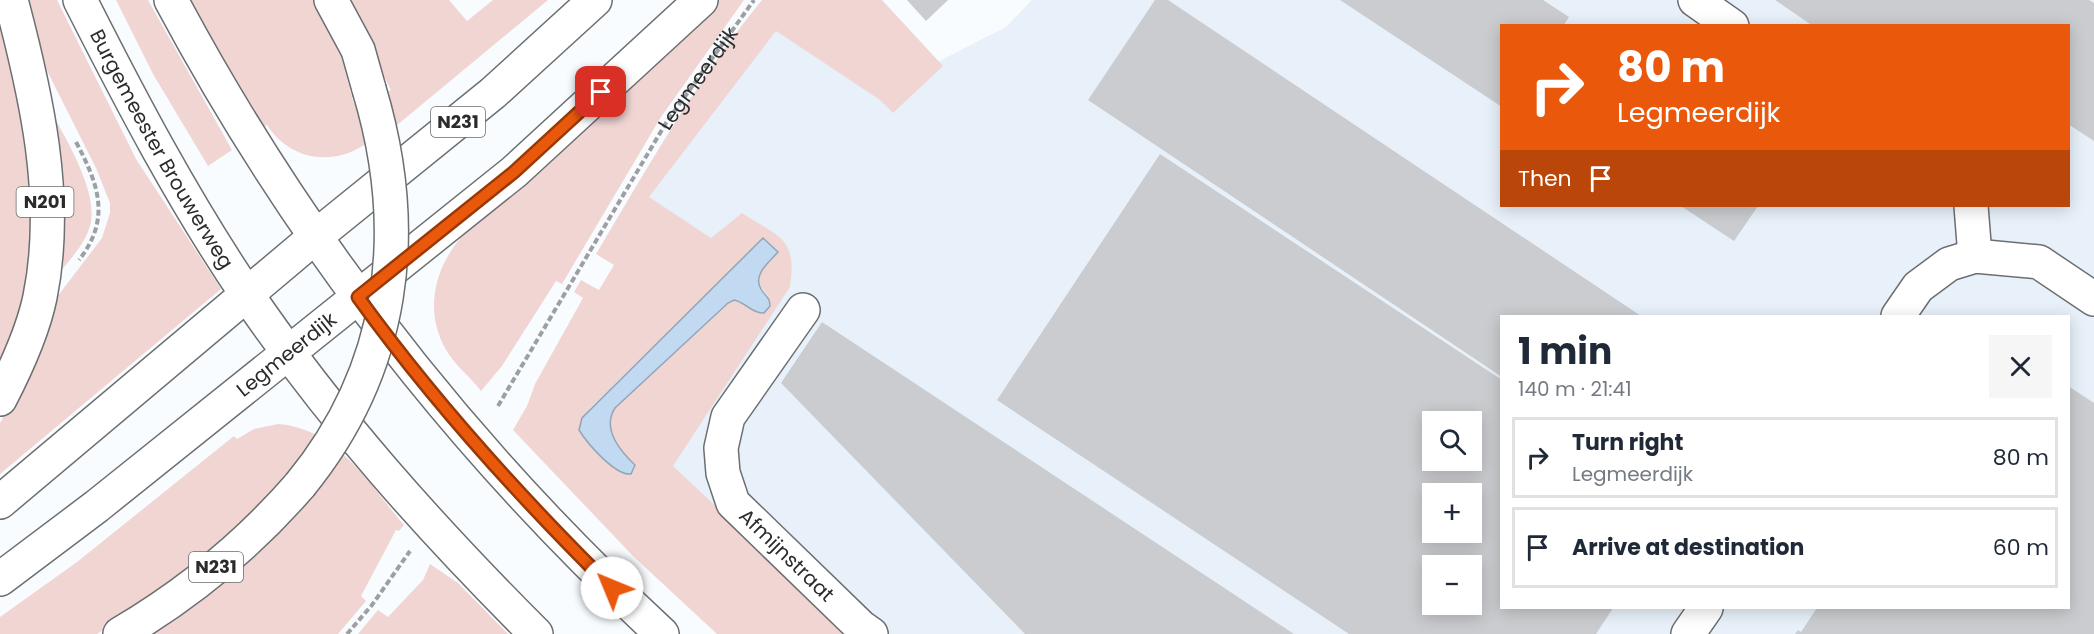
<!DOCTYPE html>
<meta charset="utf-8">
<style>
:root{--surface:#fff;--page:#f6f6f7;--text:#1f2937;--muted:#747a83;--line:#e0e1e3}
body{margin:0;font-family:Poppins,sans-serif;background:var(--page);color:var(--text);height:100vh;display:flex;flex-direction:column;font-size:22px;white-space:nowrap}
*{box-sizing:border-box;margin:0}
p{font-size:20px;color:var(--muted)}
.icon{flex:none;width:33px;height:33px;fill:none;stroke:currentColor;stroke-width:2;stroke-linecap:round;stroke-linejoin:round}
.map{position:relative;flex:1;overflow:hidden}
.side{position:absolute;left:1500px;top:315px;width:570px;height:294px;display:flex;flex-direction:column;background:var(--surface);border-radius:0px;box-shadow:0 3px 15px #0003}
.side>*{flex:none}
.hud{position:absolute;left:1500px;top:24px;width:570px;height:183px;border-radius:0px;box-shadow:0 3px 15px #0003;background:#ea580c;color:#fff;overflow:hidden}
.fabs{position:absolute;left:1422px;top:411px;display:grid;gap:12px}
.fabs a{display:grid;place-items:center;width:60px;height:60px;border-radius:0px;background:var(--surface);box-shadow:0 3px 15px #0003;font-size:30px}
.pin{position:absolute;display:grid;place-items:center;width:51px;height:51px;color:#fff;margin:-26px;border-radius:12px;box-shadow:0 3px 9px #0006}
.me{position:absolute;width:66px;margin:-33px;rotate:315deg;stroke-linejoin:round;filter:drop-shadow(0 0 4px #0008)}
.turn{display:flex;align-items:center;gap:21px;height:126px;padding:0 18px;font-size:27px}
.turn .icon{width:78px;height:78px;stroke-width:2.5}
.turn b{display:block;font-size:42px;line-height:51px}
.then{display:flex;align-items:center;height:57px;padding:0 18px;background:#0003;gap:12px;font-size:22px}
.round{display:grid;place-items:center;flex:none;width:63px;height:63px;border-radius:0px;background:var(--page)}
.overview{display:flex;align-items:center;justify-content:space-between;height:102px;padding:0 18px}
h1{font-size:36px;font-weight:700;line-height:45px}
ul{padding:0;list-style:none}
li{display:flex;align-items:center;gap:18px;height:81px;margin:0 12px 9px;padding:0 6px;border:3px solid var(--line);border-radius:0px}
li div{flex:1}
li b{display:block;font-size:22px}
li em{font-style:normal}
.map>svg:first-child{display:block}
.built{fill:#e8f1fa;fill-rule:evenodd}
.green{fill:#f0d5d3;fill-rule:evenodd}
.water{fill:#c1d9f1;stroke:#94a5b6;stroke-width:1.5}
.building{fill:#cacccf;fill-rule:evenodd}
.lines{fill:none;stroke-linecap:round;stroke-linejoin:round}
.minor-casing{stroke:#6c6f71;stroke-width:36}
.major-casing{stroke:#6c6f71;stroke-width:36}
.highway-casing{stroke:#6c6f71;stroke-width:36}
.path{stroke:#9d9fa2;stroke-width:4;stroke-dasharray:6 3;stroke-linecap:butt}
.minor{stroke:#fff;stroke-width:33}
.major{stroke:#fff;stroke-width:33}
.highway{stroke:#fff;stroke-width:33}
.highway-bridge-casing{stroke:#6c6f71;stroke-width:36;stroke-linecap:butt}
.highway-bridge{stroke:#fff;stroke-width:33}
.route-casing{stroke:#983908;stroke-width:15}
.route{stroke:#ea580c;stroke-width:10}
.labels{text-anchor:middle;stroke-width:6;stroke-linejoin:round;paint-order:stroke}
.shield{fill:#fff;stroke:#6a6b6c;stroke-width:1.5}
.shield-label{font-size:18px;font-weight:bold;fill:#2a2b2d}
.street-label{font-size:20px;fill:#2a2b2d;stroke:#fff}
</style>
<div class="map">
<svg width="2094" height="634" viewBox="0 0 2094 634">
<rect width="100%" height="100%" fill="#f9fcff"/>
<path class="built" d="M1032,0H2094V634H833L546,438L640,199L772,18L892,85L1006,27ZM1502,26H2068V206H1502ZM1502,316H2068V608H1502ZM1432,422H1472V460H1432ZM1432,494H1472V532H1432ZM1432,566H1472V604H1432Z"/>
<g class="green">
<path d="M0,0L35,187L29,285L0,374Z"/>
<path d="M21,0H57L136,159L221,289L0,474V423L9,407L44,314L102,238L110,213V203L96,168L31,39Z"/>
<path d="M116,0H148L232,150L208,166L153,74Z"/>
<path d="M189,0H315L338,45L354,104L391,90L345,0H449L467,21L493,0H548L373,145L370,141C336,167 291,162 267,125L263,127Z"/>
<path d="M718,0H744L661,117L562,284L556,281L502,366L481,391C470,376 453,364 445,348C423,308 436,263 466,232L464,228L631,82Z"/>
<path d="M762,0H882L943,66L893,113L880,100L776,31L649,197L711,238L742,213C780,238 797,237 790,287L673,466L852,634H717L633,556L513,430L527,406L535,384L583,298L574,292L581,280L599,290L614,265L596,254C648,167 698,78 762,0ZM764,238L758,283L768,296L770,306L764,313C753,314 745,302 734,300L728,303L615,408C602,428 619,450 635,464L627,475C598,461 597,436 589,409Z"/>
<path d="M46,102C62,133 100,191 90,226C85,245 66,264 54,279Z"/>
<path d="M278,424C337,428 369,484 404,525L399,531L396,530L361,596L366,601L338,634H134L276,526L281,530L310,495L304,454L236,535L106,628L97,634H0V617L77,562L234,436L237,439L254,429Z"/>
<path d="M430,564L458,583L508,634H358L378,610L388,617L423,580Z"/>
</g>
<path class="water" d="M763,238L778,252C770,261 752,275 761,289C765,296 770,297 770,306L764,313C753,314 745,302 734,300L728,303L615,408C602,428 619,450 635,465L631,474C615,476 587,443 579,430L582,418Z"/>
<g class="building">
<path d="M907,0H948L926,21Z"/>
<path d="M1155,0H1168L1641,316H1502V377L1088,100Z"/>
<path d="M1340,0H1543L1569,17L1563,26H1502V107Z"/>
<path d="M1775,0H2089L2094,3V141L2068,124V26H1813Z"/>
<path d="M1160,154L1502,380V608H1613L1596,634H1349L997,400ZM1432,422H1472V460H1432ZM1432,494H1472V532H1432ZM1432,566H1472V604H1432Z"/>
<path d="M1681,206H1758L1734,241Z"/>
<path d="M822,322L1294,634H1025L781,383Z"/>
<path d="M2068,386L2094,403V634H1795L1798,630L1801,632L1817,608H2068Z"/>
</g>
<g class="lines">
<defs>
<g id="minor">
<path d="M1695,0L1732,26"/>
<path d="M1971,206L1975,256"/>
<path id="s2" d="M803,310L728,417L721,448L723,473L733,503L861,627L871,634"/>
<path d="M1898,316L1918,287L1949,264L1975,256L2039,262L2094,299"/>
<path d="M1688,634L1706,608"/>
</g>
<g id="major">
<path d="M0,502L315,237L493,93L595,0"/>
<path id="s3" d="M0,579L97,506L514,172L701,0"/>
</g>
<g id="highway">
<path id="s4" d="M80,0C131,101 184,202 248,296C332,419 431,529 536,634"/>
<path d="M171,0C298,238 464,451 662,634"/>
<path d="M331,0L358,50L369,89"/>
<path d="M0,399C16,368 33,331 40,297C60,199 36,94 11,0"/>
<path d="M120,634C188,594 248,545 300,485"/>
</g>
</defs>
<use href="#minor" class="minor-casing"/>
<use href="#major" class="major-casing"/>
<use href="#highway" class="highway-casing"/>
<g class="path">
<path d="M76,142C99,185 111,219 79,260"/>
<path id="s1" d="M498,406L666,123L754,0"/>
<path d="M347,634L372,605L410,551"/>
</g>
<use href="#minor" class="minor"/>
<use href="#major" class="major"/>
<use href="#highway" class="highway"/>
<defs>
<path id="highway-bridge" d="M300,485C395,369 412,231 369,89"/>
</defs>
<use href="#highway-bridge" class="highway-bridge-casing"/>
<use href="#highway-bridge" class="highway-bridge"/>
</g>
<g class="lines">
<defs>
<path id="route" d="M601,92L514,172L358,297C433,401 521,498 612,588"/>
</defs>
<use href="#route" class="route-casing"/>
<use href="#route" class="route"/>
</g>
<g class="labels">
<g class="shield">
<rect x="431" y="107" width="54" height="30" rx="4.5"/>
<rect x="16.5" y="187" width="57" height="30" rx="4.5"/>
<rect x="189" y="552" width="54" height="30" rx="4.5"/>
</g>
<g class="shield-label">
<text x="458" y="128">N231</text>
<text x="45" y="208">N201</text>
<text x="216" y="573">N231</text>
</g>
<g class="street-label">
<text dy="7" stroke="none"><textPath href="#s1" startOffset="384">Legmeerdijk</textPath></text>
<text dy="7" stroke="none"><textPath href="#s4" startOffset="170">Burgemeester Brouwerweg</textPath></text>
<text dy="7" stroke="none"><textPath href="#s3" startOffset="364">Legmeerdijk</textPath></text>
<text dy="7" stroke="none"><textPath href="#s2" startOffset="294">Afmijnstraat</textPath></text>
</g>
</g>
</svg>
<div class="fabs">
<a><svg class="icon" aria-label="search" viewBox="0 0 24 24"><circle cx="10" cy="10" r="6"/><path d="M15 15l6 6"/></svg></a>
<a>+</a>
<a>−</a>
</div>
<div class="pin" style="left:601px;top:92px;background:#d93025"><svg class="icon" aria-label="arrive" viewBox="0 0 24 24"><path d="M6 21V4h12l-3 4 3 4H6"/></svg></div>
<svg class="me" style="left:612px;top:588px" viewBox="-20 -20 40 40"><circle r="19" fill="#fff"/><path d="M0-13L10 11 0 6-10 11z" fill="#ea580c"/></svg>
<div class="hud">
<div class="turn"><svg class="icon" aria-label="right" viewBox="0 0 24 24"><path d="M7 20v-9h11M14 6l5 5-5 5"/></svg><div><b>80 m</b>Legmeerdijk</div></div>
<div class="then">Then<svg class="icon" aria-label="arrive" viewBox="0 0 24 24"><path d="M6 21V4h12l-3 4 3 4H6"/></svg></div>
</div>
<section class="side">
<div class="overview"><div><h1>1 min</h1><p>140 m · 21:41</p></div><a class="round"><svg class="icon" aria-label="close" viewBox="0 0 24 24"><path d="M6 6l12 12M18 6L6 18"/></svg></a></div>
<ul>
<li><svg class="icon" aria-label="right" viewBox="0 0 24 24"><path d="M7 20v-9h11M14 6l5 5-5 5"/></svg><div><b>Turn right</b><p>Legmeerdijk</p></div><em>80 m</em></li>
<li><svg class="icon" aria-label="arrive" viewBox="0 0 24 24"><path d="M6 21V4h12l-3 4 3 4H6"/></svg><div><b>Arrive at destination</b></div><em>60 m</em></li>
</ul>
</section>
</div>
